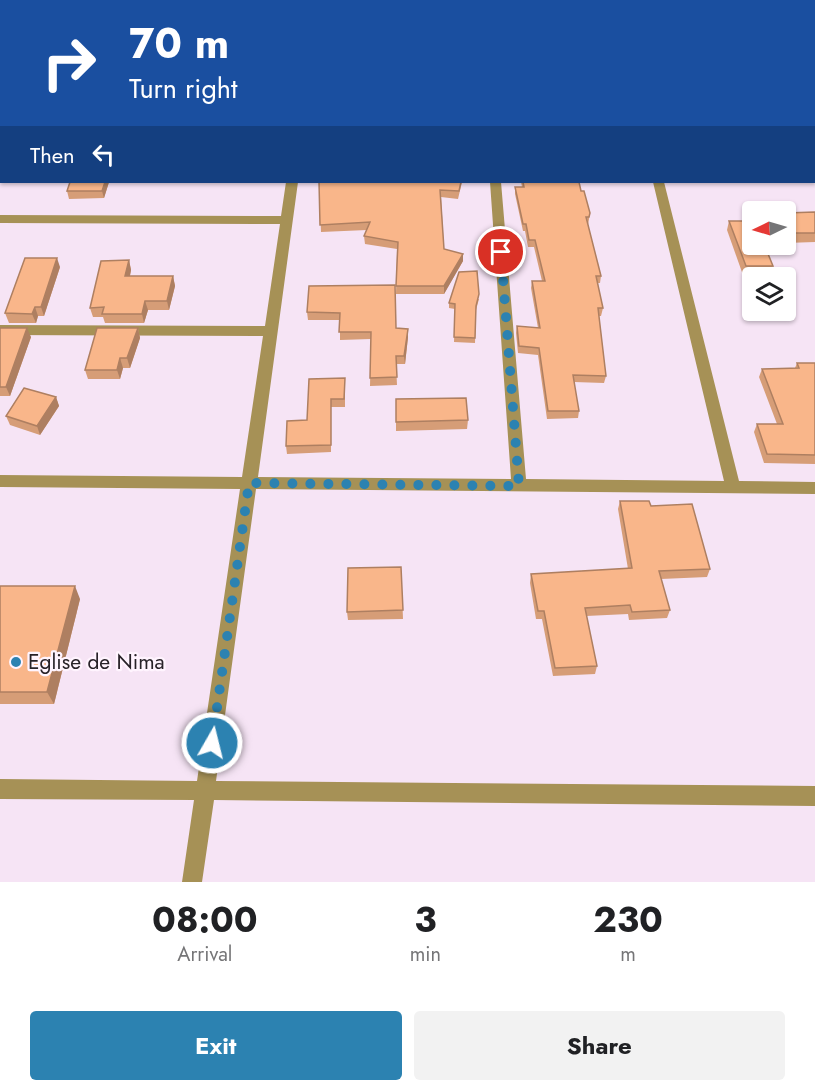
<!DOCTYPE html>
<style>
:root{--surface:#fff;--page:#f2f2f2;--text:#202124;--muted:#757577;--accent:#2c82b1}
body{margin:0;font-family:Jost,sans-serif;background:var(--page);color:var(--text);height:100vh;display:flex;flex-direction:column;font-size:22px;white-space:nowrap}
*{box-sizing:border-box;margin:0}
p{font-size:20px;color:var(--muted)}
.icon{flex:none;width:33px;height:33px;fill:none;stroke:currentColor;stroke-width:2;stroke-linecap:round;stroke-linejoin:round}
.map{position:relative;height:882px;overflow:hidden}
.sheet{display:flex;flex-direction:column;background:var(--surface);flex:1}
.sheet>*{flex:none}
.guide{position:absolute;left:0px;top:0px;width:816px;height:183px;box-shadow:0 2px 4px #0004;background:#1a4fa0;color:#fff;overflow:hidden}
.needle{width:39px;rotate:265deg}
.tools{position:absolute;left:742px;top:201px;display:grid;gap:12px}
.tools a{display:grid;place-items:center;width:54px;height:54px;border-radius:6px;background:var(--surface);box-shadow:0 2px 4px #0004;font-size:30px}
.pin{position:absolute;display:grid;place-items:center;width:51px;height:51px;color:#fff;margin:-26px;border:3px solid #fff;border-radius:50%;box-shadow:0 2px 6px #0007}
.me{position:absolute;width:66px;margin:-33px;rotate:8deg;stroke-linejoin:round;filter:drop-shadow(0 0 4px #0008)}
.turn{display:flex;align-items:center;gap:21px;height:126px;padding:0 30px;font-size:27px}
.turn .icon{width:78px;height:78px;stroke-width:2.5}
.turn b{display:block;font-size:42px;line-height:51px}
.then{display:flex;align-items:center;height:57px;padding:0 30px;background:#0003;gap:12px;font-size:22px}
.eta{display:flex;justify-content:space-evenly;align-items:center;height:102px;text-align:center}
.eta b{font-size:36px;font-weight:700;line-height:42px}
.primary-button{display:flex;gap:12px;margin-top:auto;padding:12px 30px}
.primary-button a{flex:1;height:69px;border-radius:6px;background:var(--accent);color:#fff;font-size:24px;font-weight:700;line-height:69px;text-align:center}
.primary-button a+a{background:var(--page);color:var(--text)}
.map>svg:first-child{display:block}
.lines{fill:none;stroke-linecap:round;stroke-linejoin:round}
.minor{fill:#a69156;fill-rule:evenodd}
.wall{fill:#d69d77}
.shaded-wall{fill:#ae7f61}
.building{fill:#f9b68a;stroke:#ae7f61;stroke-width:1.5}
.route{stroke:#2c82b1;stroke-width:10;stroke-dasharray:0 18}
.poi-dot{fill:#2c82b1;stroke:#fff4fe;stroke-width:2}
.labels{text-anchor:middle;stroke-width:4.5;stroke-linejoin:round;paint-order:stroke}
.poi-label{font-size:21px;fill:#282228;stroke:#fff4fe;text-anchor:start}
</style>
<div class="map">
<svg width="815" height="882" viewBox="0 0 815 882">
<rect width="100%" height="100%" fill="#f6e4f5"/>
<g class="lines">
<g class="minor">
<path d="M380,0H392L393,2H381Z"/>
<path d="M626,0H639L640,2H627Z"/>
<rect x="814" y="40" width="1" height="6"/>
<rect x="0" y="44" width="2" height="6"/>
<rect x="0" y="117" width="2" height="6"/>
<rect x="814" y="162" width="1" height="7"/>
<path d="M286,182H298L258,477L511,479L490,182H501L526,479L724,481L653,182H664L739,481L815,482V494L256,489L216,781L815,786V806L214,800L202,882H182L194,800L0,799V779L197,781L240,489L0,487V475L242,477L263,336L0,335V325L265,326L280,224L0,223V215L281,216Z"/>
</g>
</g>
<g class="wall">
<path d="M70,182H109L104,198L69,199L67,191Z"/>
<path d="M319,182H462L458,199L441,197L444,249L463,261L444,294H396L397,249L365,244L364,236L367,230L321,232Z"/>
<path d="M521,182H579L581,191L590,213L588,225L601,276L600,283H597L603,308L601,316H599L606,376L604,383L574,382L579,411L578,418L547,419L538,355L518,353L516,333L517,326L538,328L531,288L532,281H542L534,247H528L525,231H523L515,194V187H522Z"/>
<path d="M815,212V242L786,243V213Z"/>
<path d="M729,221L773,266L770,275H743L727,230Z"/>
<path d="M129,260L131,270L130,276H173L175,286L169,310H148L144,323H105L103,317H93L90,308Z"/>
<path d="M60,267L44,316H38L36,323H9L5,313Z"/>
<path d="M309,286L396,328L408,337L405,364H396L397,385L370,386L371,339L340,340V320H308L307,312Z"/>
<path d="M479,299L476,310L475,343L454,342L455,309L449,308V303Z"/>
<path d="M0,328L31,337L10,396H0Z"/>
<path d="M138,328L140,338L130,368H123L120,379H88L85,370Z"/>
<path d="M797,363H815V464L764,463L754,432L757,424H777L759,377L762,369L795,368Z"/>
<path d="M345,386V407H331V452L287,454L286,446L307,420Z"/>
<path d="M56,397L59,406L40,435L10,425L6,416Z"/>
<path d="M396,399L468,420L467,429L396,431Z"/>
<path d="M620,501L651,506L710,569L707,577L661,579L670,610L667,618L629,620L628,614L586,616L597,666L595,674L553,676L542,619H536L530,583L531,574L628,569L618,509Z"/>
<path d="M401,567L403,619L348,620L347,612Z"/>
<path d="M0,588L80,599L54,704H0Z"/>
</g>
<g class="shaded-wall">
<path d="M105,182H109L104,198L102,191Z"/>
<path d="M463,254V261L444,294V286Z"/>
<path d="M57,258L60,267L44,316L41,307Z"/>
<path d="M129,260L131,270L128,285L125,276Z"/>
<path d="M173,276L175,286L169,310L167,301Z"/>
<path d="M145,301L148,310L144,323L142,314Z"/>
<path d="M35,307L38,316L36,323L32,314Z"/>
<path d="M27,328L31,337L10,396L6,387Z"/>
<path d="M138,328L140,338L130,368L127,358Z"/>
<path d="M408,329V337L405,364L404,356Z"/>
<path d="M120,358L123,368L120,379L117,370Z"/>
<path d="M56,397L59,406L40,435L37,426Z"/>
<path d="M75,586L80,599L54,704L47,692Z"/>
</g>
<g class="building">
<path d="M775,0H815V26L814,2H773Z"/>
<path d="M70,182H105L102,191H67Z"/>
<path d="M319,182H461L459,191L440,190L444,249L463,254L444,286H396L398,242L364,236L370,222L320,225Z"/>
<path d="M523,182H579L581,191H584L590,213L589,217H586L601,276H596L603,308H598L606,376L573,375L579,411H548L539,348L519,346L517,326L540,328L532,281H545L535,240H529L526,224H523L515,187H524Z"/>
<path d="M815,212V233H786V213Z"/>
<path d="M729,221H753V244H764L773,266H746Z"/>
<path d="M25,258H57L41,307H35L32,314L5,313Z"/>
<path d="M129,260L125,276H173L167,301H145L142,314H102L104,307L90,308L101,261Z"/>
<path d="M477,271L479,294L476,306L475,338L454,337L455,304L449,303L459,272Z"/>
<path d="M395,285L396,328L408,329L404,356H396L397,377L370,378L371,332H339L340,313L307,312L309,286Z"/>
<path d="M0,328H27L6,387H0Z"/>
<path d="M97,328H138L127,358H120L117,370H85Z"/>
<path d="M797,363H815V455L767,454L757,424H783L762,369L799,368Z"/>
<path d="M345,378L344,399H331V445L286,446L287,421L307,420L309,379Z"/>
<path d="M24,388L56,397L37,426L6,416Z"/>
<path d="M466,398L468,420L396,422V399Z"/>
<path d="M620,501H649L651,506L692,504L710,569L659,571L670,610L632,612L630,605L585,608L597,666L555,668L544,611H538L531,574L632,568Z"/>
<path d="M401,567L403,610L347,612L348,568Z"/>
<path d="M0,586H75L47,692H0Z"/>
</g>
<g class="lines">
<path class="route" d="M212,743L249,483L519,486L501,252"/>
</g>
<circle class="poi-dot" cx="16" cy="662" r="6"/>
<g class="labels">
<g class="poi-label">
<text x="28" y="669">Eglise de Nima</text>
</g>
</g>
</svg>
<div class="tools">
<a><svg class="needle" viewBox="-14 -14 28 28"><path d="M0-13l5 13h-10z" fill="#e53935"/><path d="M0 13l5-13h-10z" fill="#757577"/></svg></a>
<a><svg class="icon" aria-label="layers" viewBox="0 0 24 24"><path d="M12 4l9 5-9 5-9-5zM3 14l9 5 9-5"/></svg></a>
</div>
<div class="pin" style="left:501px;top:252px;background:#d93025"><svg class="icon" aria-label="arrive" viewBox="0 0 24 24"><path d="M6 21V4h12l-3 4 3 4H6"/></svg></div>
<svg class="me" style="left:212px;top:743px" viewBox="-20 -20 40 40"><circle r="17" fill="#2c82b1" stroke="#fff" stroke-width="3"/><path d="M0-11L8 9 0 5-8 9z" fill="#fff"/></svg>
<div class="guide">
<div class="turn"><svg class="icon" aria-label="right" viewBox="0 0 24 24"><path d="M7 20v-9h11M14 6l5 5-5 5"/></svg><div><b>70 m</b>Turn right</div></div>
<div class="then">Then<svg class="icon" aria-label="left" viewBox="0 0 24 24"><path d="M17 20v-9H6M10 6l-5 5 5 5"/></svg></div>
</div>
</div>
<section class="sheet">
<div class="eta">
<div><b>08:00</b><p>Arrival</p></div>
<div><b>3</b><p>min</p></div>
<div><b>230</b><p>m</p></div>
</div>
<div class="primary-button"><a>Exit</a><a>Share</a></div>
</section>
